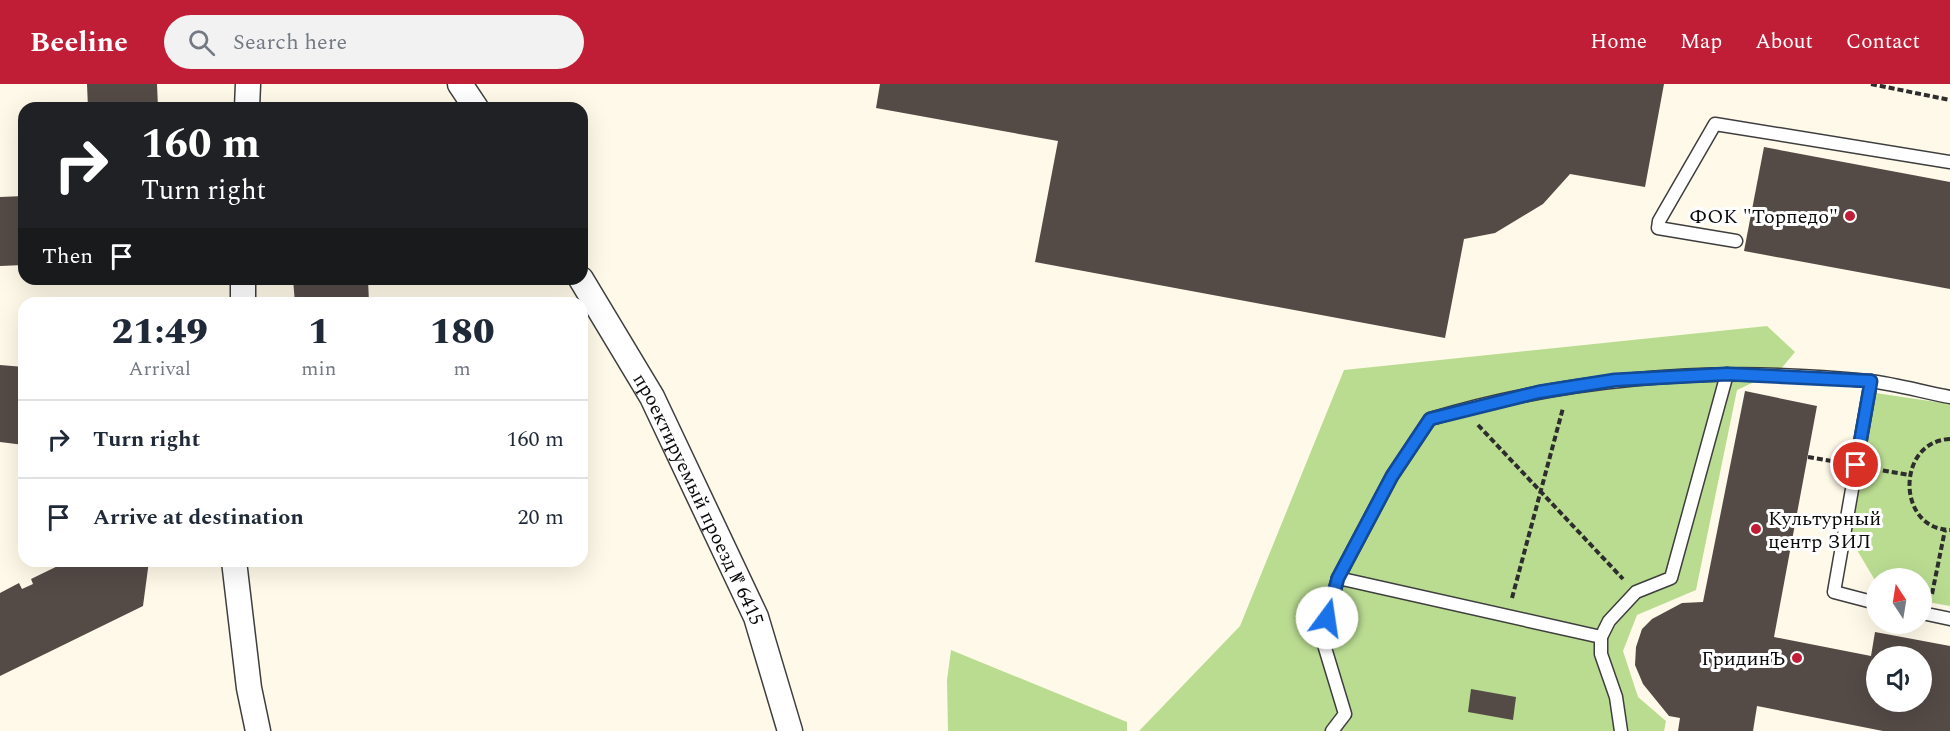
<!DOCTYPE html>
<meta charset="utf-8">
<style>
:root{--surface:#fff;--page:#f2f2f3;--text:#1f2937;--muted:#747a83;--line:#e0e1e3;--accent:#c01e37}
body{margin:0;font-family:Spectral,serif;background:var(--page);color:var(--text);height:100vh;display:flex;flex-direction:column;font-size:22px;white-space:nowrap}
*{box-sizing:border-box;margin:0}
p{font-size:20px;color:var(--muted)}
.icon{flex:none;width:33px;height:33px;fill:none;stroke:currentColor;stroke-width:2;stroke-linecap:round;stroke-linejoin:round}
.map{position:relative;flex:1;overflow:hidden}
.drawer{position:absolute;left:18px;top:213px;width:570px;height:270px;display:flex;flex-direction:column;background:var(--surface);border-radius:18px;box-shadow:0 6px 24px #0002}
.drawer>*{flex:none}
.banner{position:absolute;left:18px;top:18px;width:570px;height:183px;border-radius:18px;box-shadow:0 6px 24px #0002;background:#202124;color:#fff;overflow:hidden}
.needle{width:39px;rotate:348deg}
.controls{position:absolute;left:1866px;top:484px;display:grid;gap:12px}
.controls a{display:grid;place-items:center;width:66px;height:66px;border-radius:50%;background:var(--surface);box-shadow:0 6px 24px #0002;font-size:30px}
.pin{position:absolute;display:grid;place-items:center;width:51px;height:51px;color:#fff;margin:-26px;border:3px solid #fff;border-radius:50%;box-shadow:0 2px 6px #0007}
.me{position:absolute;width:66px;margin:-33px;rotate:14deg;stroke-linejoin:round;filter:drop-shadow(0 0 4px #0008)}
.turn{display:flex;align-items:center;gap:21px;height:126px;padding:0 24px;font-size:27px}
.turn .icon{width:78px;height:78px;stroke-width:2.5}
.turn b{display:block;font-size:42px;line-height:51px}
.then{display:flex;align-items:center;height:57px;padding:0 24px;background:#0003;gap:12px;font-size:22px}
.eta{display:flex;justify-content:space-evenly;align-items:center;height:102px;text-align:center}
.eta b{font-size:36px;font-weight:800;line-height:42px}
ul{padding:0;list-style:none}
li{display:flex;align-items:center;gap:18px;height:78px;padding:0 24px;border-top:2px solid var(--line)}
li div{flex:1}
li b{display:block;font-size:22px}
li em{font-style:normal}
header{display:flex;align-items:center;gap:36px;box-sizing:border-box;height:84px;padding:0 30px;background:var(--accent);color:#fff}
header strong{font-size:28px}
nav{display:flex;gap:33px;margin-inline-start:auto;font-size:21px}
.search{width:420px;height:54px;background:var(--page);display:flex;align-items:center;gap:15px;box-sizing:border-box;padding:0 21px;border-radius:33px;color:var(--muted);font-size:22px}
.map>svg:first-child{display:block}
.forest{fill:#badc91}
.building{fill:#544b47;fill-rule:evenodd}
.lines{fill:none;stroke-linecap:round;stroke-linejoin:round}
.service-casing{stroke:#3e3e3e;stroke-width:15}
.minor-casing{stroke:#3e3e3e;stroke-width:27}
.path{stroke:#2d2d2d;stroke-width:4;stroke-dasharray:6 3;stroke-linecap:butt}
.service{stroke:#fff;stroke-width:12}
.minor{stroke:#fff;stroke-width:24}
.route-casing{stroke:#114b97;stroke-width:15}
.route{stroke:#1a73e8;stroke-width:10}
.poi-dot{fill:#c01e37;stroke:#fff;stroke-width:2}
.labels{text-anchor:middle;stroke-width:6;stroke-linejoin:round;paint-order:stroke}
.poi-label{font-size:20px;fill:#0b0b0b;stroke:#fff;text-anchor:end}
.street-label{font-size:20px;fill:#0b0b0b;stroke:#fff}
</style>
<header>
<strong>Beeline</strong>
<div class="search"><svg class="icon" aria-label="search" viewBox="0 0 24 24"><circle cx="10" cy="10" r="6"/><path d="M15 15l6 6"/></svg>Search here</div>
<nav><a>Home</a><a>Map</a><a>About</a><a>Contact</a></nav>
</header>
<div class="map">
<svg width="1950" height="647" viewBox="0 0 1950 647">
<rect width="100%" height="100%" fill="#fff9e9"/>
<g class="forest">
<path d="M1767,242L1795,268L1780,286L1737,306L1696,506L1637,531L1623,567L1638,613L1666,637L1664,647H1139L1240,542L1344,286Z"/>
<path d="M1869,308L1950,320V522L1922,517V495H1876V498L1857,466L1843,457Z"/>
<path d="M951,566L1127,638V647H948L947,596Z"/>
</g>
<g class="building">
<path d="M87,0H157L158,24H88Z"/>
<path d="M880,0H1664L1645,103L1570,90L1543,120L1495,149L1464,155L1445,254L1035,178L1058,57L876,24Z"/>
<path d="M1764,63L1950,98V205L1744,167Z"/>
<path d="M24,112V181L0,182V113Z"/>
<path d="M293,195H368L369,219H295Z"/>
<path d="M0,281L24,283V361L0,358Z"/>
<path d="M1745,307L1817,322L1774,553L1871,572L1875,548L1950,562V647H1883L1757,622L1753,647H1678L1680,634L1669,632L1643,600L1635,581L1636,563L1642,545L1652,535L1682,519L1703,518ZM1876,573H1922V618H1876Z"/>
<path d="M68,477H149L143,522L0,592V509L19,499L22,505L33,500L31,495Z"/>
<path d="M1471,605L1516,613L1513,636L1468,628Z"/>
</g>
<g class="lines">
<defs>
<g id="service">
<path d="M1736,157L1658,144L1659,137L1715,40L1950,78"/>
<path d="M1871,297L1834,508L1876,519"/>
<path d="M1338,494L1601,553"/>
<path d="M1922,529L1950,535"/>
<path d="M1332,647L1345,630L1322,554L1338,494L1392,392L1430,335C1573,292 1722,282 1869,297C1896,300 1923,308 1950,313"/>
<path d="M1621,647L1616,613L1601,570V553L1609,537L1636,508L1671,494L1727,290"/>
</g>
<g id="minor">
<path d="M460,0L476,24"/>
<path d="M247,24L248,0"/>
<path id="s1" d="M581,195L652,313L756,533L790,647"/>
<path d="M243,219V195"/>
<path d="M234,477L249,604L258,647"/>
</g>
</defs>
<use href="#service" class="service-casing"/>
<use href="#minor" class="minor-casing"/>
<g class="path">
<path d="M1871,0L1950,16"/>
<path d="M1478,341L1623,495"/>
<path d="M1950,355C1896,357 1896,445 1950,446"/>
<path d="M1808,373L1837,378"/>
<path d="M1874,385L1909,391"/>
<path d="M1932,510L1945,446"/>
<path d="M1512,514L1563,324"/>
</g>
<use href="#service" class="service"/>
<use href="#minor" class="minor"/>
</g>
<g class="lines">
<defs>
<path id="route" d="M1327,534L1338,494L1392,392L1430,335L1539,308L1615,296L1727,290L1871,297L1856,381"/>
</defs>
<use href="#route" class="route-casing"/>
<use href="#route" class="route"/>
</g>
<g class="poi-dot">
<circle cx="1850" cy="132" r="6"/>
<circle cx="1756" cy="445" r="6"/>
<circle cx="1797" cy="574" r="6"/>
</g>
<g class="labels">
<g class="poi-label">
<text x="1838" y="139">ФОК "Торпедо"</text>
<text x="1768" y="441" text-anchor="start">Культурный<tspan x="1768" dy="23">центр ЗИЛ</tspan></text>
<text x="1785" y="581">ГридинЪ</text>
</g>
<g class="street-label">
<text dy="7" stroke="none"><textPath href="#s1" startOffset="250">проектируемый проезд № 6415</textPath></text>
</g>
</g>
</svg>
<div class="controls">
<a><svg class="needle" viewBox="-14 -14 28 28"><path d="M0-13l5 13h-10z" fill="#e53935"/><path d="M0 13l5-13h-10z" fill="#747a83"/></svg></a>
<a><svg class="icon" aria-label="sound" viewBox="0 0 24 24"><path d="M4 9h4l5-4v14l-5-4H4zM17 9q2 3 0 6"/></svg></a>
</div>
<div class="pin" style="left:1856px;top:381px;background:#d93025"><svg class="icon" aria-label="arrive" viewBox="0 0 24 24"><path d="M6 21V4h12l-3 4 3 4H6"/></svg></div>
<svg class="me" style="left:1327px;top:534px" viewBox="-20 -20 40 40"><circle r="19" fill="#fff"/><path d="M0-13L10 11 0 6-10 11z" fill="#1a73e8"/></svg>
<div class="banner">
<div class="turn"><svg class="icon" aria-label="right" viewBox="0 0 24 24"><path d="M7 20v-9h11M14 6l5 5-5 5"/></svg><div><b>160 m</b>Turn right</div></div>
<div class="then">Then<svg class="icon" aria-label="arrive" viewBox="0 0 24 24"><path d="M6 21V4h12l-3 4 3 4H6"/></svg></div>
</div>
<section class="drawer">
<div class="eta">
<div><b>21:49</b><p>Arrival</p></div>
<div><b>1</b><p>min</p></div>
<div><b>180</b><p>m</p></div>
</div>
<ul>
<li><svg class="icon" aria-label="right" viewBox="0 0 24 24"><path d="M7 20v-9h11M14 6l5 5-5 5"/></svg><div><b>Turn right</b></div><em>160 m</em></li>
<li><svg class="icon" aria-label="arrive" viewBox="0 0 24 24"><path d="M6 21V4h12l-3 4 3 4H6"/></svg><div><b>Arrive at destination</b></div><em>20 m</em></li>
</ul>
</section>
</div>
